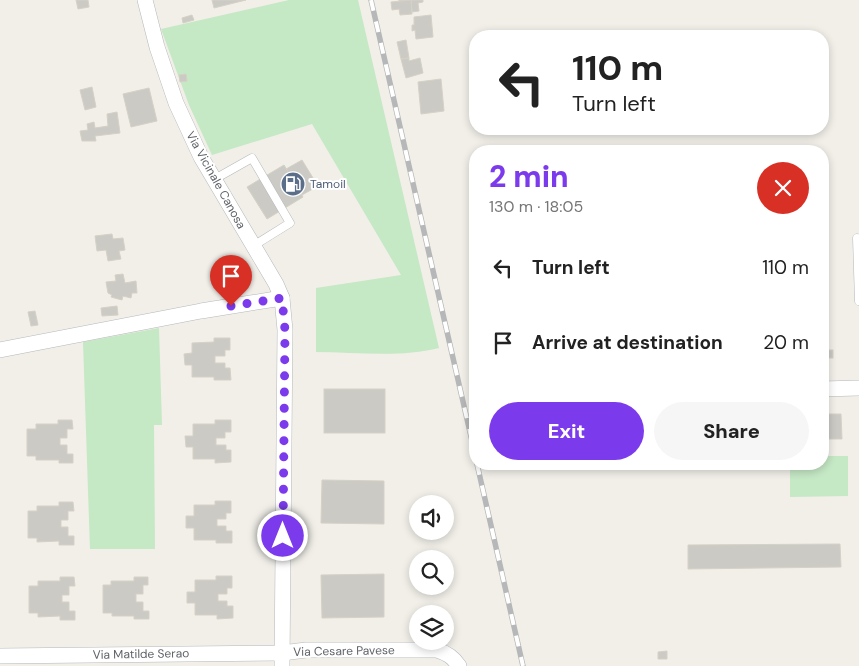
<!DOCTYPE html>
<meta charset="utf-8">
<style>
:root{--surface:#fff;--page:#f6f6f6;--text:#222;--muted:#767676;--accent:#7c3aed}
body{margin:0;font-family:"DM Sans",sans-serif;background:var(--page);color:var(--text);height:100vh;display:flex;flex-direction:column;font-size:19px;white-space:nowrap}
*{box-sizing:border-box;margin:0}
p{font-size:16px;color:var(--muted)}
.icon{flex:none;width:28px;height:28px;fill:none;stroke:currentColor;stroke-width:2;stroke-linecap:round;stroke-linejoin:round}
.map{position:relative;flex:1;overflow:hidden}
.details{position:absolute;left:469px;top:145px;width:360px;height:325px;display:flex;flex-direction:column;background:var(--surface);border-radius:20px;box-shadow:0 2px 8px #0003}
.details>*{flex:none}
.hud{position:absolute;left:469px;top:30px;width:360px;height:105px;border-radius:20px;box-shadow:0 2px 8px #0003;background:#fff;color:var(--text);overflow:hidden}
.buttons{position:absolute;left:409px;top:495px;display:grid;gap:10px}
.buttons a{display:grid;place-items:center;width:45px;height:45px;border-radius:50%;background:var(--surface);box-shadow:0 2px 8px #0003;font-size:25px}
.pin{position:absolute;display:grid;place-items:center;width:42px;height:42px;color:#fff;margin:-51px -21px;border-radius:50% 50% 50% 0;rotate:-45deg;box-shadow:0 0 5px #0007}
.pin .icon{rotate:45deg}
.me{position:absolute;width:55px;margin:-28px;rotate:0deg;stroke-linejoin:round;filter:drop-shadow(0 0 4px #0008)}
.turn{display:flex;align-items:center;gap:18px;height:105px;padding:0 20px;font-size:22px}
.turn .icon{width:65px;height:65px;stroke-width:2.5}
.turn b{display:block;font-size:35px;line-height:42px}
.round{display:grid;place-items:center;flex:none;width:52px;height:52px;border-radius:26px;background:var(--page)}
.headline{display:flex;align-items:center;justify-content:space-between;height:85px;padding:0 20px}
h1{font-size:30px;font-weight:800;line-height:38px;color:var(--accent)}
.button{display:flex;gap:10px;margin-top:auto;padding:10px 20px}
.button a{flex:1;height:58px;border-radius:30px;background:var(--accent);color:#fff;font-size:20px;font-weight:800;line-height:58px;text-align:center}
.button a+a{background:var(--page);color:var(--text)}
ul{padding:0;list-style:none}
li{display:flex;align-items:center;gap:15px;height:75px;padding:0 20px}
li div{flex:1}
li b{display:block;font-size:19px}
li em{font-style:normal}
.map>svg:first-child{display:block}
.green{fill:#c5e8c5}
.building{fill:#cccac5;stroke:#d6d1c6}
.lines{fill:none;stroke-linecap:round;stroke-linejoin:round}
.lane-casing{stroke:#b5b8bc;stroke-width:9}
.street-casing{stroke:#b5b8bc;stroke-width:16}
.lane{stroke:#fff;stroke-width:8}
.street{stroke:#fff;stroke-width:15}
.rail-casing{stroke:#b6b7b8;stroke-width:5.5}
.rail{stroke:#fff;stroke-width:4;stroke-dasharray:11;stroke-linecap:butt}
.route{stroke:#7c3aed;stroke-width:9;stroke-dasharray:0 16.2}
.labels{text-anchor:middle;stroke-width:4;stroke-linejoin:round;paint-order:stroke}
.street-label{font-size:12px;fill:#5f6368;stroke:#fff}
.service-label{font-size:12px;fill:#4e5e75;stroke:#fff;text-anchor:start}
</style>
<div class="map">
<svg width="859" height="666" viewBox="0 0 859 666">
<rect width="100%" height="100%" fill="#f1efe8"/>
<g class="green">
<path d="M289,0H358L439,348C400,358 356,352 316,352V288L401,275L312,124L212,155L189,105L161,29Z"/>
<path d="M159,328L162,425H154L155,549H90L83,342Z"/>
<path d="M823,456H848V496L790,497V464H822Z"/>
</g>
<g class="building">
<path d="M76,0H88L89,7L78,9Z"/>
<path d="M212,0H246L214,8Z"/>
<path d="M399,0H423V2L418,3L419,11L412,12L411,0L399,1Z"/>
<path d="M411,0L412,14L400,15L399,9L392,10L391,2Z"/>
<path d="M192,15L194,20L183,23L182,18Z"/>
<path d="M431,15L433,37L416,39L415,30L412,31V25H414V17Z"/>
<path d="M406,40L409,58L401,59L397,42Z"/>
<path d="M409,58V61L420,58L423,73L406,78L401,59Z"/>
<path d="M186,74L187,81L180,82L179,75Z"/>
<path d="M441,79L444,111L421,114L418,82Z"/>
<path d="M92,87L96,107L85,110L80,90Z"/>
<path d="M149,88L157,121L131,127L123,94Z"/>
<path d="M117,112L120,133L95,136L96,141H82L80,131L88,130L87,124L94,122L95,128L108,126L107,114Z"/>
<path d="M302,160L318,186L302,195L286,169Z"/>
<path d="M284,165L303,197L267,219L247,187Z"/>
<path d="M112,234L113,239L123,238L125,250L119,251L121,259L108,261L106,250L97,251L95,236Z"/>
<path d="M123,274L125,283L136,281L137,293H132L131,298L123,296L122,300L111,297L112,295L108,293L106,282L116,281L115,275Z"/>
<path d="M117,306L118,315L102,316L101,308Z"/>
<path d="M35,311L38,325L31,326L28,312Z"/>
<path d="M214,338H230V350H225V356H215V363H225V368H230L231,380H214V377H192V365H185L184,354L192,353V343L214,342Z"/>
<rect x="827" y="350" width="6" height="8"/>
<rect x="324" y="389" width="61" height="44"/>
<path d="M822,414H841L842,439H822Z"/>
<path d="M58,420H72L73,429H67V438H60V445H67V454H73V463H59V460H36V456H27V429H36V424H58Z"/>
<path d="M215,420H231V432H225V438H216V445H226V450H231V462L215,463V459H193V447H186L185,436H193V424H215Z"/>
<path d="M322,480L384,481V524L321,523Z"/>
<path d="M215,501H231V513H226V519H217V526H226V531H232V543H216V540H194V528H186V516H194V505H215Z"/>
<path d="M59,502H73L74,511H68V520H61V527H68V536H74V545H59V541L37,542V538H28V511H37V506H59Z"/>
<path d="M840,544L841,567L688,569V545Z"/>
<path d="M384,574V617L322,618L321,575Z"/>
<path d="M216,576H232V588H227V594H218V601H227V606H233V618L217,619V615H195V603H187V592H195V580H216Z"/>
<path d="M60,577H74L75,586H69V595H62V602H69V611H75V620H60V616L38,617V613H29V586H38V581H60Z"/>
<path d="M134,577H148V585H143V594H136V602H143V611H149V619H134V616H112V613H103V585H111V581H134Z"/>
<path d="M667,651V659H658V652Z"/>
</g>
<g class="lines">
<defs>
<g id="lane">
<path d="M213,180L252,158L290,223L253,246"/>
<path d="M857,238L859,301"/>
</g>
<g id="street">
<path d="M145,0L157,47L176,103L201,157L276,284L282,298L285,330L282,666"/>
<path d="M0,350L201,311L282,298"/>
<path d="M822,389L859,388"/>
<path d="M0,656L282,653L306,650H437C447,653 453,657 459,666"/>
</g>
</defs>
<use href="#lane" class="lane-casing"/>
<use href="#street" class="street-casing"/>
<use href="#lane" class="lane"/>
<use href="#street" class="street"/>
<defs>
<g id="rail">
<path d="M371,0L475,454"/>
<path d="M477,464L523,666"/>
</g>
</defs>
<use href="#rail" class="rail-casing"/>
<use href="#rail" class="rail"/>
</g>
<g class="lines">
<path class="route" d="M231,306L282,298L285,330L283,536"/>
</g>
<defs>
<symbol id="fuel-disc" viewBox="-11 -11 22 22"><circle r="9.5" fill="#5c6f8a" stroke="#fff"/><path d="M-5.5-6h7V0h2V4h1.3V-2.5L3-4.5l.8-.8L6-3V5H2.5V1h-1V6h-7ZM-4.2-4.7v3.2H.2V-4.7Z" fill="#fff"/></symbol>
</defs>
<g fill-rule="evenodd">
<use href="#fuel-disc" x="279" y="170" width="28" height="28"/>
</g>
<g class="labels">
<g class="street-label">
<text transform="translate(216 180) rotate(61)" y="4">Via Vicinale Canosa</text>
<text transform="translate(344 651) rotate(-1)" y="4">Via Cesare Pavese</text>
<text transform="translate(141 654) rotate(-1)" y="4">Via Matilde Serao</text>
</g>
<g class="service-label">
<text x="310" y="188">Tamoil</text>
</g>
</g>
</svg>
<div class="buttons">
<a><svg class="icon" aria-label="sound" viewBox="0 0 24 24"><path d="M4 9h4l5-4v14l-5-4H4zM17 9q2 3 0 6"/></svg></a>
<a><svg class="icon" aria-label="search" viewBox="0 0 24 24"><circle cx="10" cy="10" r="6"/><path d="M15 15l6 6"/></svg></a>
<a><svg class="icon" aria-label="layers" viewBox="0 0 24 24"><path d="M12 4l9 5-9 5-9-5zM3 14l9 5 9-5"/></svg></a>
</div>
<div class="pin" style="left:231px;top:306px;background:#d93025"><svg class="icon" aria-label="arrive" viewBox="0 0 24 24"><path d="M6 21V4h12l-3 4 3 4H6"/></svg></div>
<svg class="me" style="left:283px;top:536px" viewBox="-20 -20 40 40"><circle r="17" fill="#7c3aed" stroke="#fff" stroke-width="3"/><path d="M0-11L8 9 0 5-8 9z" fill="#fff"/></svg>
<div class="hud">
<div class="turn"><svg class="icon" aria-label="left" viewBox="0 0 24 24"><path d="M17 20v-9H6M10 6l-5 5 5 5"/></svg><div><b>110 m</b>Turn left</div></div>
</div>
<section class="details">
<div class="headline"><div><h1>2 min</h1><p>130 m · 18:05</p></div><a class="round" style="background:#d93025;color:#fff"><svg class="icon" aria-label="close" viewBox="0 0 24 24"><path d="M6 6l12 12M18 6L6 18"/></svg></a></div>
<ul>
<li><svg class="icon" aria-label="left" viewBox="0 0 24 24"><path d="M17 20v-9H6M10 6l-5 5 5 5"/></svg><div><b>Turn left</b></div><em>110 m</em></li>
<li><svg class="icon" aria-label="arrive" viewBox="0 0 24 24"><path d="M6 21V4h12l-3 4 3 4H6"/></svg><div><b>Arrive at destination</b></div><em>20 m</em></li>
</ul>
<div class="button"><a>Exit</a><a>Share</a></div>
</section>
</div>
